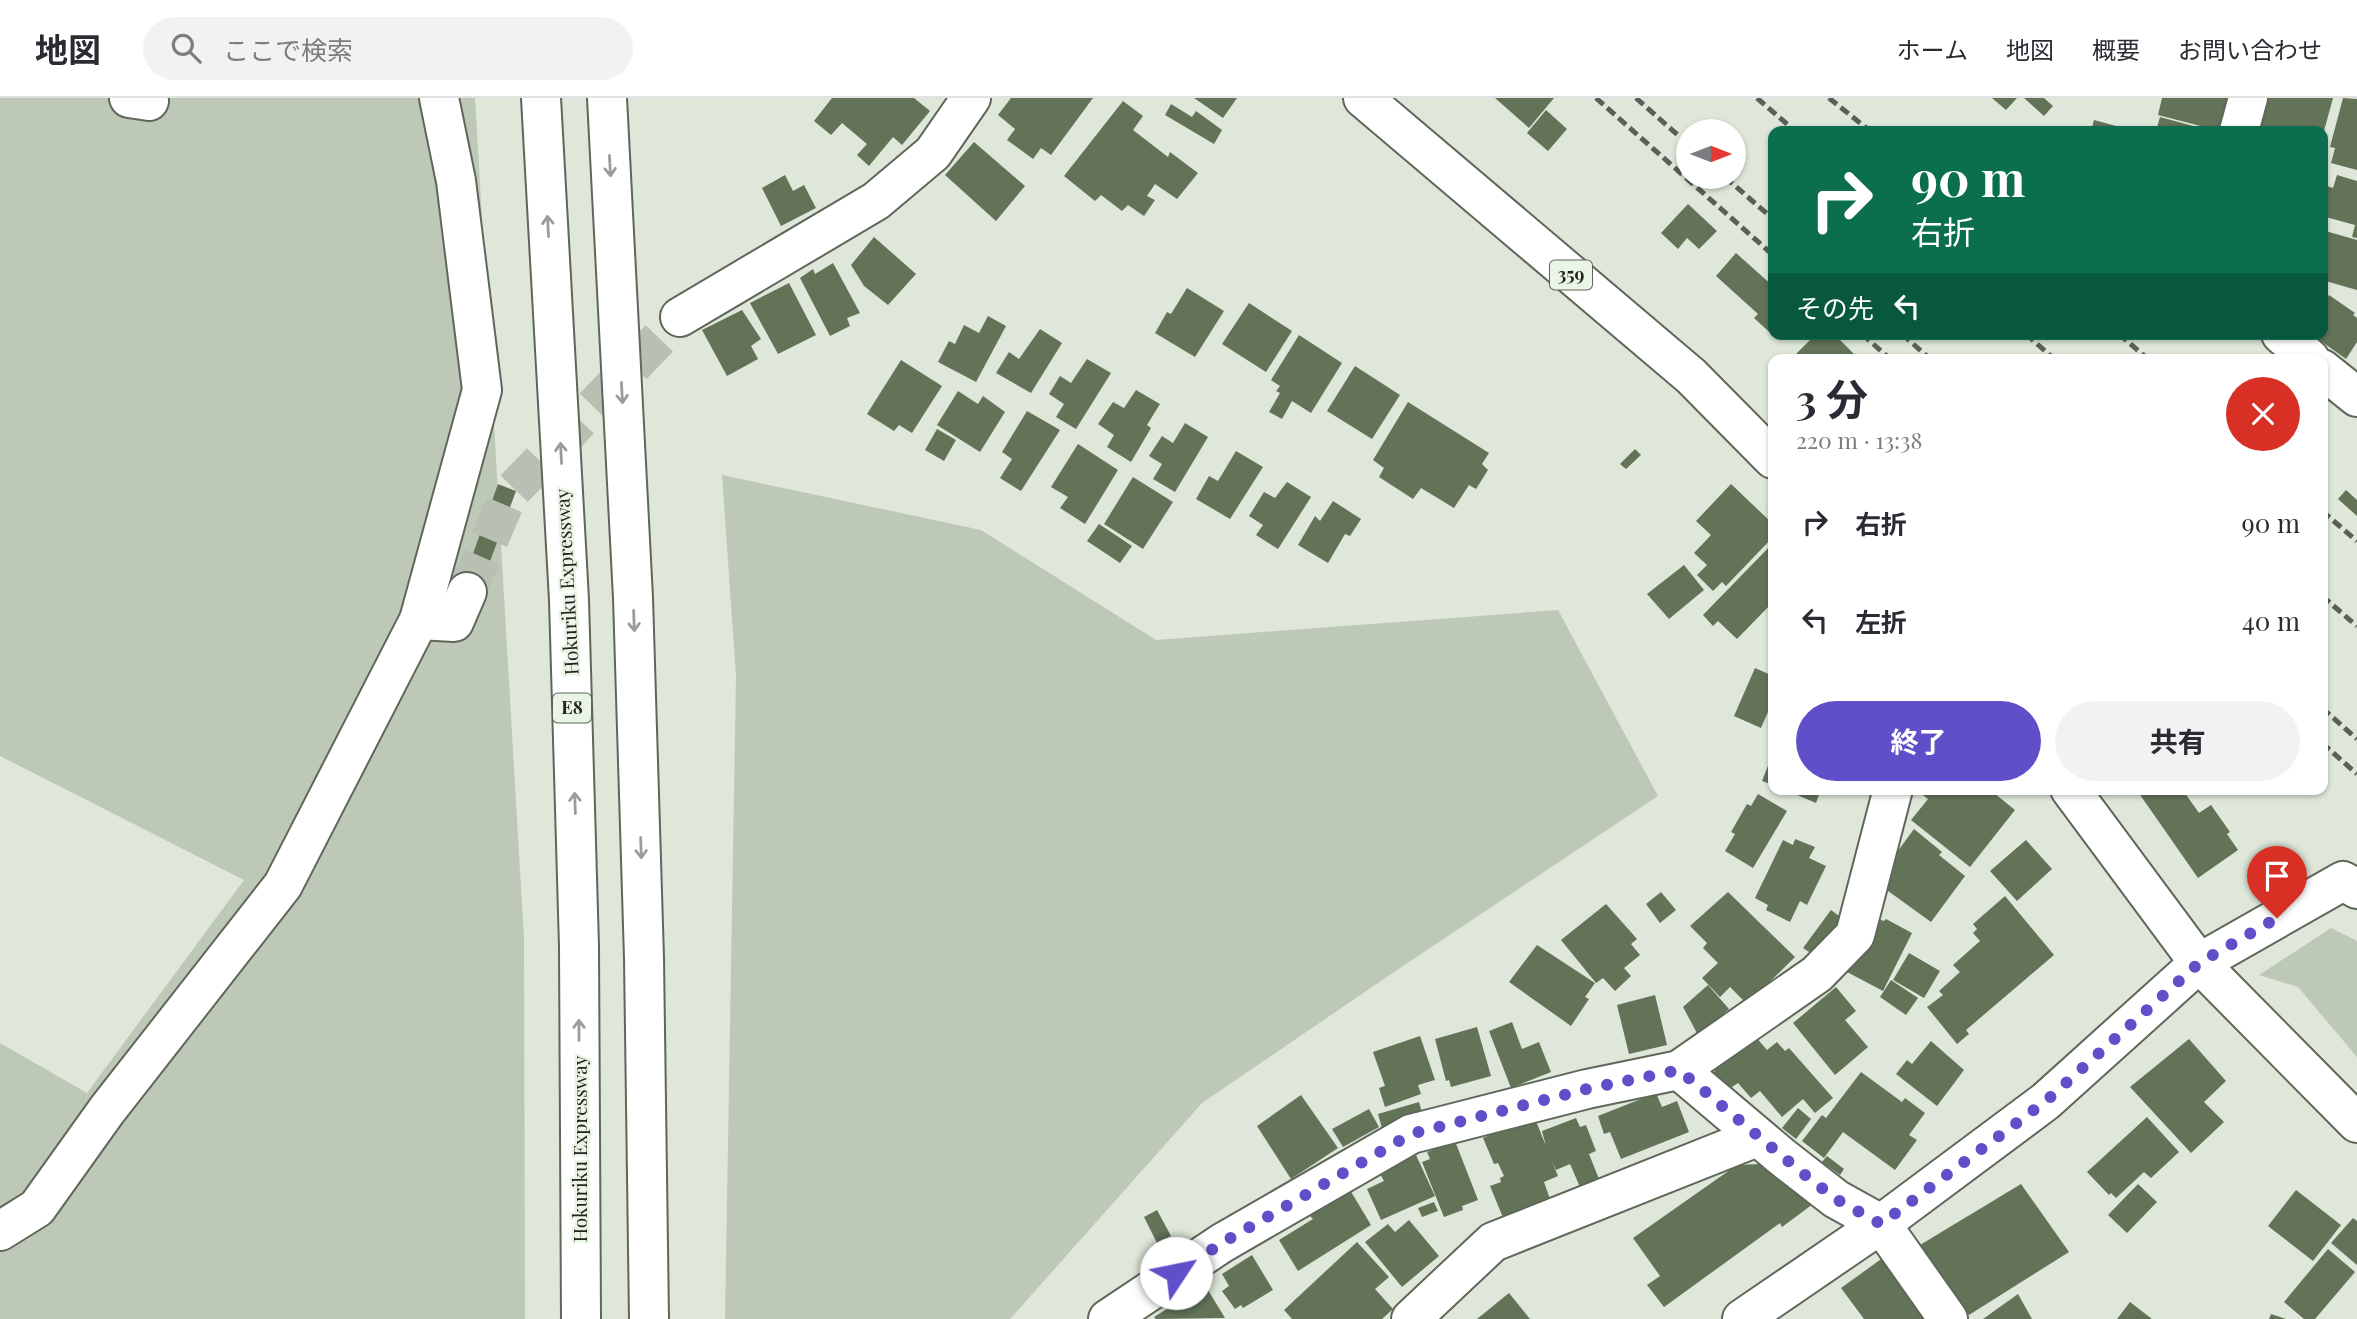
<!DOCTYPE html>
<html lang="ja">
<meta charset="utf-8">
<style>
:root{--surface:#fff;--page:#f2f2f3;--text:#2b2b33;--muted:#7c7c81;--line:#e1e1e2;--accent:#5f4fc8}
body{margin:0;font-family:"Playfair Display","Noto Sans JP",serif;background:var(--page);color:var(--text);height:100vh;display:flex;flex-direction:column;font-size:26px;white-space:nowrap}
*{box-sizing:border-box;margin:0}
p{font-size:23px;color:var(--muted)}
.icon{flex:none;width:38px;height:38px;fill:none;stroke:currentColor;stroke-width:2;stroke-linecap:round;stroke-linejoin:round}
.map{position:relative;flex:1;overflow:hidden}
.panel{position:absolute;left:1768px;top:256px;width:560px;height:441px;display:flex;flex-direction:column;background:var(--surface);border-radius:14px;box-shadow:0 2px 5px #0004}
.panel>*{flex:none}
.guide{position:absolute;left:1768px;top:28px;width:560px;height:214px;border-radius:14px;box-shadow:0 2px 5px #0004;background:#0b6e4f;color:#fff;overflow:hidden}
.needle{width:46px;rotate:90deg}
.fabs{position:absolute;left:1676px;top:21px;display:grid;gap:14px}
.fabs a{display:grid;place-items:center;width:70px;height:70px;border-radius:50%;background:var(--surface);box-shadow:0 2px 5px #0004;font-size:35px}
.pin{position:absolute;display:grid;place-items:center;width:60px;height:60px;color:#fff;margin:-72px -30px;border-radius:50% 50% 50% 0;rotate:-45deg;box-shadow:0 0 7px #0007}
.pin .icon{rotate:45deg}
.me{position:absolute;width:77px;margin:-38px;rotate:56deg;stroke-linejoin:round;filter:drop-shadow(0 0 5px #0008)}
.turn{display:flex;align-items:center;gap:24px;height:147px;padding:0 28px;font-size:32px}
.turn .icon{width:91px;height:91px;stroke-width:2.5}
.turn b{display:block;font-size:49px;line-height:60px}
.then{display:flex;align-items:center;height:66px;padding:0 28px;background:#0003;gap:14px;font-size:26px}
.round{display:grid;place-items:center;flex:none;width:74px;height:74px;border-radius:37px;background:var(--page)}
.head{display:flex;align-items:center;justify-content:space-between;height:119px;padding:0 28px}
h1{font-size:42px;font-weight:700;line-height:52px}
.primary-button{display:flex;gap:14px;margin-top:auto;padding:14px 28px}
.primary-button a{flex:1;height:80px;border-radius:42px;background:var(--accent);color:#fff;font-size:28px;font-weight:700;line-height:80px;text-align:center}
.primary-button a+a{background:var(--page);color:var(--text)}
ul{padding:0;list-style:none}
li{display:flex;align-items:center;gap:21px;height:98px;padding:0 28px}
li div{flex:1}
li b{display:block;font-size:26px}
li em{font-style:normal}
header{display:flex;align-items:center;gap:42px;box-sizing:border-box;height:98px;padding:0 35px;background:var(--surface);border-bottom:2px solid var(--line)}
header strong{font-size:33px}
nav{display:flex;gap:38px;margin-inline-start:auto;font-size:24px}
.search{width:490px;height:63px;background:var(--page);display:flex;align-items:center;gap:18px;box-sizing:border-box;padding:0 24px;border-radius:38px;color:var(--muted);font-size:26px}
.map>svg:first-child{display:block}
.green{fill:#bdc9b6}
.building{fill:#627358}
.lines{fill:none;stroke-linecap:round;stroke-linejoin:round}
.minor-tunnel{stroke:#b8c0b4;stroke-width:38;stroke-dasharray:38 19;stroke-linecap:butt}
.minor-casing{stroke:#5f675a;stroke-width:42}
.highway-casing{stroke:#5f675a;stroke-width:42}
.minor{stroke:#fff;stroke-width:38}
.highway{stroke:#fff;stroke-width:38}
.rail{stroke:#5a5f58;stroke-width:5;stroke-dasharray:10 5;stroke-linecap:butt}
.oneway{stroke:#9b9d9b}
.route{stroke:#5f4fc8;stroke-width:12;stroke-dasharray:0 21.6}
.labels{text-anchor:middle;stroke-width:5;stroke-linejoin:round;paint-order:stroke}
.shield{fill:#ebf5e6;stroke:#5e635b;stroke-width:2}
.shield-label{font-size:18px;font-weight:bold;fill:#212520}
.street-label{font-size:19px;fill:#212520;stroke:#ebf5e6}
</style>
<header>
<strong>地図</strong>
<div class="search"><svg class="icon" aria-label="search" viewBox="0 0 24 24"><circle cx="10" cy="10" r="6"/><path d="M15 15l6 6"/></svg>ここで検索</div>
<nav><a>ホーム</a><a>地図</a><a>概要</a><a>お問い合わせ</a></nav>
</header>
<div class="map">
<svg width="2357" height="1221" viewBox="0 0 2357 1221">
<rect width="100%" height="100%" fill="#dee7d9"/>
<g class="green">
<path d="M0,0H475L524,841L525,1221H0V945L87,995L244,782L0,658Z"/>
<path d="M722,377L981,432L1156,542L1558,512L1658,698L1400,870L1202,1005L1010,1221H725L736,578Z"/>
<path d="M2331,830L2357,843V959L2298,889L2259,877Z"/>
</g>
<g class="building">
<path d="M832,0H914L930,13L902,47L893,39L869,68L857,57L867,46L842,25L831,37L814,23Z"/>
<path d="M1011,0H1093L1051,57L1041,50L1033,61L1007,42L1015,31L998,17Z"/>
<path d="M1194,0H1237L1223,20Z"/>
<path d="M1495,0H1554L1529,30Z"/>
<path d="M1992,0H2017L2006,12Z"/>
<path d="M2024,0H2044L2053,8L2044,18Z"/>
<path d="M2162,0H2229L2220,33L2158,17Z"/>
<path d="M2261,0H2333L2324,33H2258L2267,3Z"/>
<path d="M2343,0L2357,1V72L2331,65L2335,50L2330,49Z"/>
<path d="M1123,3L1143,18L1133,32L1168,59L1170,54L1198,75L1177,101L1155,86L1147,98L1155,102L1144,118L1128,107L1122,113L1101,97L1095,103L1064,78Z"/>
<path d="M1171,6L1192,19L1196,13L1222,32L1214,46L1165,17Z"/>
<path d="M1546,12L1567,31L1548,53L1527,35Z"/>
<path d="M2160,19L2208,32V33H2156Z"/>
<path d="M2094,22L2127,31L2126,33H2091Z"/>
<path d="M974,44L1025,88L996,123L945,77Z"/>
<path d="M785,77L793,93L804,87L816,110L781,128L762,90Z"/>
<path d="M2337,77L2357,83V140L2352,139L2355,127L2322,118V106L2327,88L2333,90Z"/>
<path d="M1688,106L1717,133L1699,151L1687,140L1678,151L1661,135Z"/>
<path d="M2322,132L2357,142V192L2322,182Z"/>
<path d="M874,139L916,176L888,207L864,188L851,167Z"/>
<path d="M1736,155L1773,188V236H1782L1777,241L1754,220L1758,216L1716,178Z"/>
<path d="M833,165L860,215L847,220L850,228L830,238L800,180L813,171L815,176Z"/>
<path d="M789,185L816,237L778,256L750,205Z"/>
<path d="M1187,190L1224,213L1195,259L1155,235L1167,214L1171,216Z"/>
<path d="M2329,197L2355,215L2353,217L2357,220V244L2346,261L2311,236H2322V201L2325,203Z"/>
<path d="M1249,205L1292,233L1266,274L1222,246Z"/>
<path d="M742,212L761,241L751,248L758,261L727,278L702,232Z"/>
<path d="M988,218L1006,228L976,284L938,264L949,243L955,246L964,227L979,235Z"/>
<path d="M1040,231L1062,245L1031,295L996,275L1009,254L1019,261Z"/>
<path d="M1816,236H1834L1859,261H1791Z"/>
<path d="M1299,237L1342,265L1311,315L1292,303L1282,321L1269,314L1280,295L1276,293L1280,288L1271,282Z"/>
<path d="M1087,261L1111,275L1076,331L1056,319L1064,306L1049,296L1060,278L1071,285Z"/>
<path d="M901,262L942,288L912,335L899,327L894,333L867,316Z"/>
<path d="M1355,268L1400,297L1372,341L1327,313Z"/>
<path d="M1136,292L1160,306L1147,327L1151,330L1131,364L1107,349L1114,337L1098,326L1113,304L1124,310Z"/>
<path d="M958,293L978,306L983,298L1005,314L980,354L937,327Z"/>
<path d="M1408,304L1489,355L1482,366L1488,372L1476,391L1469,387L1454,410L1421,390L1413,401L1379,379L1384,370L1373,362Z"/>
<path d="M1027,313L1060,332L1021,393L1000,380L1012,361L1002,354Z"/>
<path d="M1185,325L1208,339L1175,394L1153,381L1162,366L1149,358L1162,338L1173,345Z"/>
<path d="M937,331L956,342L944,363L925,352Z"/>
<path d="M1078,346L1118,372L1085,426L1060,410L1068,399L1051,389Z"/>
<path d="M1635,351L1641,357L1626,371L1620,366Z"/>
<path d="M1236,353L1263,369L1230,421L1196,401L1209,378L1218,383Z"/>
<path d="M1133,379L1173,404L1143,451L1104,426Z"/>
<path d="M1287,384L1311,399L1278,451L1256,437L1263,427L1249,418L1264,394L1275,400Z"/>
<path d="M498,386L516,393L478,496L461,489Z"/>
<path d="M1731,386L1773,426V439L1726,488L1722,484L1713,493L1697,477L1707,467L1694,455L1711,437L1696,423Z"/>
<path d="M2346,392L2357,402V418L2338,401Z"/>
<path d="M1333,403L1361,421L1350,438L1345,436L1328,465L1298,447L1315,418L1320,423Z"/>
<path d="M1099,426L1132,448L1120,465L1087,443Z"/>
<path d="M1773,445V504L1737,541L1718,523L1713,528L1703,517Z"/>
<path d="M1684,467L1704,492L1669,521L1647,496Z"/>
<path d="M1755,570L1773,578V608L1771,607L1761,630L1734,618Z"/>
<path d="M1773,655V687L1762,683Z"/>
<path d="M1783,691H1821L1816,705Z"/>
<path d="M1923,691H1989L2015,712L1970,769L1911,722L1928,701L1920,695Z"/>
<path d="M2136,691H2182L2199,715L2211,707L2230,734L2227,736L2238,752L2198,780Z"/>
<path d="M1758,696L1787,713L1753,770L1725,753L1735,736L1731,734L1747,706L1751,708Z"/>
<path d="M1914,731L1942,754L1939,757L1965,778L1931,824L1884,790L1878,780Z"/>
<path d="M1795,741L1815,749L1809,760L1826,768L1807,807L1800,803L1790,824L1766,812L1768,807L1755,800L1783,742L1793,747Z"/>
<path d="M2026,742L2052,771L2017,803L1990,773Z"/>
<path d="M1661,794L1676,812L1660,825L1646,806Z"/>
<path d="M1728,794L1795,859L1747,906L1730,889L1720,899L1702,880L1718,865L1703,850L1707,845L1690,828Z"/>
<path d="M2005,798L2054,857L1966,932L1969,936L1957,946L1927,909L1943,897L1939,893L1960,874L1953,867L1980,843L1973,835L1977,831L1973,826Z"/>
<path d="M1606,806L1637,841L1631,846L1640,857L1624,870L1631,878L1615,893L1603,880L1596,885L1561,842Z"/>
<path d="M1831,812L1847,824L1822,862L1803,850Z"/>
<path d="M1876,820L1884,823L1886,821L1912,835L1883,893L1847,874Z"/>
<path d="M1537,847L1595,885L1585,899L1589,901L1571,928L1509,884Z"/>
<path d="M1909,855L1940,873L1924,900L1893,882Z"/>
<path d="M1891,882L1918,900L1906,917L1880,899Z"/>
<path d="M1708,887L1729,911L1698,937L1683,909Z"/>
<path d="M1836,889L1856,913L1845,922L1868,949L1835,977L1793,925Z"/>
<path d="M1655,897L1667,947L1629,956L1617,907Z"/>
<path d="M1512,924L1522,951L1539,944L1551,974L1511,990L1489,933Z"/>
<path d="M1477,929L1491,978L1451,989L1449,982L1446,983L1435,941Z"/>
<path d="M1420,938L1435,982L1418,987L1421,996L1385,1009L1379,990L1385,988L1373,954Z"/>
<path d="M1755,938L1767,952L1777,944L1785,953L1789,950L1833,1000L1815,1015L1803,1001L1782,1019L1760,993L1751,1000L1738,985L1729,991L1713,979L1715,972Z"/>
<path d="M2189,941L2226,983L2204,1004L2224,1024L2191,1055L2130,989Z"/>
<path d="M1931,943L1964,972L1937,1008L1896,976L1907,962L1912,966Z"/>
<path d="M1861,974L1902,1004L1905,1000L1925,1015L1909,1037L1917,1042L1895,1072L1843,1034L1824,1060L1802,1043L1822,1017L1826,1020Z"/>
<path d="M1656,995L1662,1009L1677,1003L1689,1034L1621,1061L1610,1034L1604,1036L1598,1018Z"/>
<path d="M1301,997L1338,1050L1291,1081L1257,1028Z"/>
<path d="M1419,1004L1423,1018L1382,1030L1378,1016Z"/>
<path d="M1798,1010L1811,1021L1796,1041L1782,1030Z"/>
<path d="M1369,1011L1379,1029L1343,1049L1332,1031Z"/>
<path d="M1534,1018L1546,1048L1542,1033L1576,1020L1580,1029L1586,1027L1596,1053L1589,1056L1599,1081L1580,1089L1570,1066L1556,1072L1551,1061L1558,1078L1544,1084L1550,1101L1504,1122L1490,1088L1501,1084L1500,1080L1504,1078L1498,1065L1494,1066L1483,1040Z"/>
<path d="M2147,1019L2179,1054L2151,1080L2144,1074L2116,1100L2111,1095L2109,1097L2087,1074Z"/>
<path d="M1455,1043L1478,1102L1462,1108L1463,1112L1444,1119L1422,1064L1430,1061L1427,1054Z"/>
<path d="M1416,1057L1435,1098L1381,1122L1367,1091L1384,1083L1379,1074Z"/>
<path d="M1827,1058L1844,1071L1840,1077L1822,1064Z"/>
<path d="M1760,1066L1813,1106L1782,1129L1780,1125L1664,1209L1647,1187L1660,1178L1633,1140L1737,1067Z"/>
<path d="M2021,1086L2069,1154L1969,1217L1920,1147Z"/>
<path d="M2138,1086L2157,1104L2127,1135L2108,1117Z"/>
<path d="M1350,1092L1371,1127L1298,1173L1279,1142L1313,1121L1309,1117Z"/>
<path d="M2296,1092L2341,1127L2313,1163L2268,1128Z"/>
<path d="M1434,1104L1438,1113L1422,1119L1418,1110Z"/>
<path d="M1157,1112L1171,1138L1157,1145L1144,1119Z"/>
<path d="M2353,1120L2357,1123V1167L2331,1145Z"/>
<path d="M1409,1122L1439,1158L1402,1189L1365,1144L1388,1126L1395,1134Z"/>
<path d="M1357,1144L1389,1179L1375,1191L1393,1211L1382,1221H1292L1284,1212Z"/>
<path d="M2328,1151L2355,1174L2315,1221H2304L2284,1204Z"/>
<path d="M1252,1157L1273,1192L1243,1210L1241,1207L1235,1211L1222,1193L1229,1188L1222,1176Z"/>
<path d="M1884,1159L1930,1221H1864L1841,1190Z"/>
<path d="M1205,1187L1225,1220L1156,1221L1154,1219Z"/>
<path d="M1509,1195L1530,1221H1477Z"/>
<path d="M2018,1196L2032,1221H1983Z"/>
<path d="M2130,1204L2152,1221H2117Z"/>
<path d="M2271,1216L2286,1221H2269Z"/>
</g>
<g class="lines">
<path class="minor-tunnel" d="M467,494L509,396L680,219"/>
<defs>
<g id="minor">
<path d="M129,0L149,3"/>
<path d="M2239,33L2248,0"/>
<path d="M680,219L876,103L933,55L971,0"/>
<path d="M2281,236L2310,261"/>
<path d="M2322,271L2357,299"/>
<path d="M419,522L454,524L467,494"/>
<path d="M1679,972L1782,1059L1836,1101L1881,1126L1948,1221"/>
<path d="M0,1133L37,1110L107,1012L283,787L419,522L482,292L456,83L439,0"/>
<path d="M1108,1221L1222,1145L1411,1036L1587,991L1679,972L1817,876L1855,837L1893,691"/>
<path d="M1411,1221L1493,1144L1757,1039"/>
<path d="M1742,1221L1881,1126L2046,1003L2199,865L2343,783L2357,791"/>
</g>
<g id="highway">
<path d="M541,0L569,502L579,849L581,1221"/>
<path d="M607,0L633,500L644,860L649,1221"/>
<path d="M1363,0L1691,278L1773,361"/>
<path d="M2070,691L2199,865L2357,1025"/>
</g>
</defs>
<use href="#minor" class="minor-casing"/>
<use href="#highway" class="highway-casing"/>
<use href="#minor" class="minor"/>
<use href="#highway" class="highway"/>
<g class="rail">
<path d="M1596,0L1773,157"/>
<path d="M1636,0L1689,47"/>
<path d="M1757,0L1795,33"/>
<path d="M1829,0L1870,33"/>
<path d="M1725,79L1773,121"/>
<path d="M1862,236L1890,261"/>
<path d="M1902,236L1930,261"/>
<path d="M2026,236L2054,261"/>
<path d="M2119,236L2148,261"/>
<path d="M2322,413L2357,443"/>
<path d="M2322,498L2357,528"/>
<path d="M2322,610L2357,641"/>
<path d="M2322,645L2357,676"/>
</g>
</g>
<defs><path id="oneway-shaft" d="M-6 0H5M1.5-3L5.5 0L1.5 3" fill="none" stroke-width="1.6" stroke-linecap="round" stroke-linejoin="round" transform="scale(1.75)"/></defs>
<g class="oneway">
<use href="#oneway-shaft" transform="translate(610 68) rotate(87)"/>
<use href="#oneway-shaft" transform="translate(548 128) rotate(-93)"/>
<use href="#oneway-shaft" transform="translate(622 295) rotate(87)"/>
<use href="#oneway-shaft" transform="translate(561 355) rotate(-93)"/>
<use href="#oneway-shaft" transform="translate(634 523) rotate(88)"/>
<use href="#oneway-shaft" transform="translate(575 705) rotate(-92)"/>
<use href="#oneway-shaft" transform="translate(641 750) rotate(88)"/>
<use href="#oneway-shaft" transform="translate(579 932) rotate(-90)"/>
</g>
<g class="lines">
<path class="route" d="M1176,1175L1222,1145L1411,1036L1587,991L1679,972L1800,1073L1836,1101L1881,1126L2046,1003L2199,865L2277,820"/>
</g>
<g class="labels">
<g class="shield">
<rect x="1550" y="162.5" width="42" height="29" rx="5"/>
<rect x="553" y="595.5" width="38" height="29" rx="5"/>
</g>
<g class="shield-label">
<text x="1571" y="183">359</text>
<text x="572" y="616">E8</text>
</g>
<g class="street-label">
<text transform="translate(567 484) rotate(-93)" y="7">Hokuriku Expressway</text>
<text transform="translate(580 1051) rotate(-90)" y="7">Hokuriku Expressway</text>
</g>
</g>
</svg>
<div class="fabs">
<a><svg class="needle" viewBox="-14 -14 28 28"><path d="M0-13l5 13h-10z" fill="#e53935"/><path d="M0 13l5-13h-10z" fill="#7c7c81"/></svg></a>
</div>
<div class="pin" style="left:2277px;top:820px;background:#d93025"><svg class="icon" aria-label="arrive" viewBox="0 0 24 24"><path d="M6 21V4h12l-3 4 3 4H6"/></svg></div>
<svg class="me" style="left:1176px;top:1175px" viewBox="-20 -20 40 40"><circle r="19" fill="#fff"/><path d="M0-13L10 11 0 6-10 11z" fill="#5f4fc8"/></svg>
<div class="guide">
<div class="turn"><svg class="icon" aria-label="right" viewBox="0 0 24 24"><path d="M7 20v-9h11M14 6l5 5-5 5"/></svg><div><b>90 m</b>右折</div></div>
<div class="then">その先<svg class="icon" aria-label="left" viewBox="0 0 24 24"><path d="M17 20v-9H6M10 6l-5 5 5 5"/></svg></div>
</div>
<section class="panel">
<div class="head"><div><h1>3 分</h1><p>220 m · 13:38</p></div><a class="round" style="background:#d93025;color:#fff"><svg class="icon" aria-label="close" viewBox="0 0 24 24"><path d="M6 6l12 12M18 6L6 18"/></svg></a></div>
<ul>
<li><svg class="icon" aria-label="right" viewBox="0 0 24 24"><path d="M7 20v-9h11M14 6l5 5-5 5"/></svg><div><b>右折</b></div><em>90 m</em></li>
<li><svg class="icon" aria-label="left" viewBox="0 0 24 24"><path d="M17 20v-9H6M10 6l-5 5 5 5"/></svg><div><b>左折</b></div><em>40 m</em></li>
</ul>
<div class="primary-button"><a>終了</a><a>共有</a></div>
</section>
</div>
